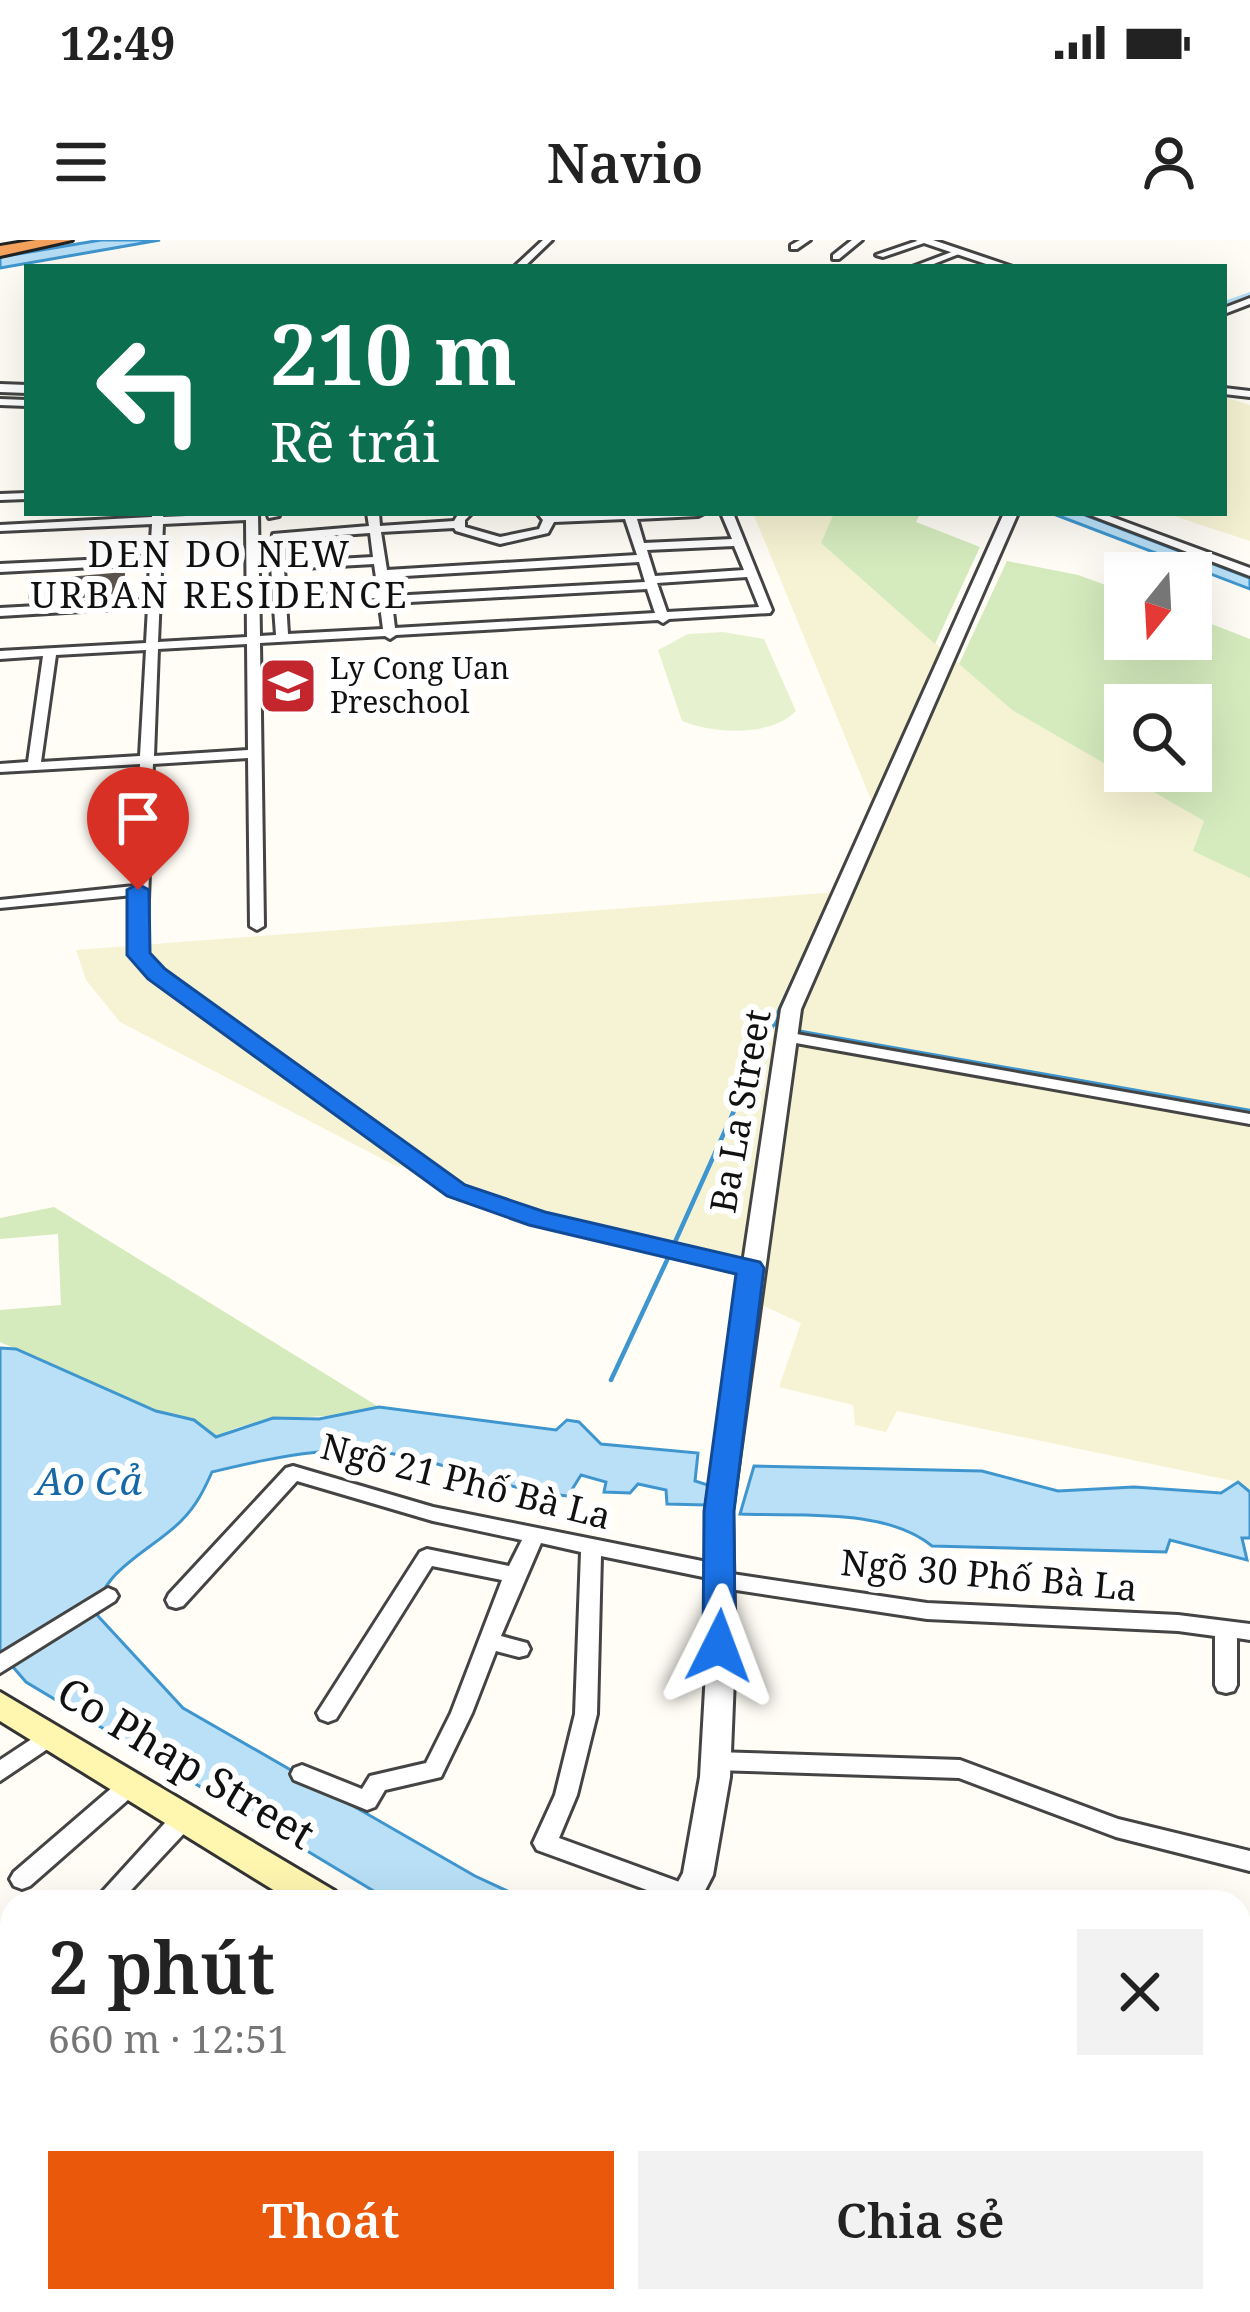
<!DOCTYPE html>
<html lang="vi">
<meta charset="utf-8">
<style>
:root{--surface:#fff;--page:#f2f2f2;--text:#222;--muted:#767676;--accent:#ea580c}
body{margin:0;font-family:"Noto Serif",serif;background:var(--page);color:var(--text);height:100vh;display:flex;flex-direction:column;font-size:45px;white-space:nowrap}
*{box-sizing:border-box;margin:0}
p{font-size:39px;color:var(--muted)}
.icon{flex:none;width:66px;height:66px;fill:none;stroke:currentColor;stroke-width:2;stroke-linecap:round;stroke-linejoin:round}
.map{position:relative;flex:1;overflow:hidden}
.sheet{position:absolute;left:0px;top:1650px;width:1251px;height:423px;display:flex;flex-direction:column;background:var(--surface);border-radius:36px 36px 0 0;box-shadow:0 12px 48px #0002}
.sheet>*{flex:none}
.guide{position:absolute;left:24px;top:24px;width:1203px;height:252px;border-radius:0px;box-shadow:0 12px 48px #0002;background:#0b6e4f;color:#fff;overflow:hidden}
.needle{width:78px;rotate:198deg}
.buttons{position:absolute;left:1104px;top:312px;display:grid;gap:24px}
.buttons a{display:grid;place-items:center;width:108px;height:108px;border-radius:0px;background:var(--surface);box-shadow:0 12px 48px #0002;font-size:60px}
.pin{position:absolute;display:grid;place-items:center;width:102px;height:102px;color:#fff;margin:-123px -51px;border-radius:50% 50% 50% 0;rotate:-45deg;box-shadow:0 0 12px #0007}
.pin .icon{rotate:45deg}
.me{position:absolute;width:132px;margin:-66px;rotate:3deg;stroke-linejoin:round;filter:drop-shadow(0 0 9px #0008)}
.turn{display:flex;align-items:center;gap:42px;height:252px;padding:0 48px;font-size:54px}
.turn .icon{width:156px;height:156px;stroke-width:2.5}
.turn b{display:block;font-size:84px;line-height:102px}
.round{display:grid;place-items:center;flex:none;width:126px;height:126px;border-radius:0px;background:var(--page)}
.overview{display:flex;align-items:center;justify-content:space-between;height:204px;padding:0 48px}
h1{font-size:72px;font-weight:600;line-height:90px}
.button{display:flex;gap:24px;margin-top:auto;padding:24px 48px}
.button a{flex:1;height:138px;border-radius:0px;background:var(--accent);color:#fff;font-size:48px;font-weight:600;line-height:138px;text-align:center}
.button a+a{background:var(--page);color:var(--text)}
.status{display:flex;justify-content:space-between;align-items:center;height:84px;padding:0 60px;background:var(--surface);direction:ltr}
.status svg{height:33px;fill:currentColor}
header{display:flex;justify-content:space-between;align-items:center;height:156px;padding:0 48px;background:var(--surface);font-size:54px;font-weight:600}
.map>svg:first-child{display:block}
.farmland{fill:#f6f3d4}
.green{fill:#d5ebbd;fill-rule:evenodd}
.pitch{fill:#e6f2cf}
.water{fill:#b9e0f7;stroke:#3f96cf;stroke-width:3}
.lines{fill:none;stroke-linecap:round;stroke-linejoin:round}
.stream-far1{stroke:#3f96cf;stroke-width:3}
.stream{stroke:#3f96cf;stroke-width:4.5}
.canal{fill:#b9e0f7;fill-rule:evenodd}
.building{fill:#5a524d}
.minor-casing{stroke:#444;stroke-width:6}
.tertiary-casing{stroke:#444;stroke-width:6}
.secondary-casing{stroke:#333;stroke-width:6}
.motorway-casing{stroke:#222;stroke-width:6}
.minor{fill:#fff;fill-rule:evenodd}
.tertiary{fill:#fff;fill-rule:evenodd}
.secondary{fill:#fff6b0;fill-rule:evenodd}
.motorway{fill:#f5a25d;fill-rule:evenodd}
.route{fill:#1a73e8;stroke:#114b97;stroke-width:3}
.labels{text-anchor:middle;stroke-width:12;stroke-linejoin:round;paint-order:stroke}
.far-poi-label{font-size:30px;fill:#111;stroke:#fff;text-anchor:start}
.far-quarter-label{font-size:36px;letter-spacing:3px;fill:#111;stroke:#fff}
.street-label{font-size:36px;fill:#111;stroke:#fff}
.water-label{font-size:39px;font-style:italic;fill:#1768a6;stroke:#fff}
.near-street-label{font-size:42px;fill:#111;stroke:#fff}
</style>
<div class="status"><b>12:49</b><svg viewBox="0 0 49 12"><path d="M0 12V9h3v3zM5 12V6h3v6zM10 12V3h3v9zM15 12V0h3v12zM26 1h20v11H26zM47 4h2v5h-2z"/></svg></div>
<header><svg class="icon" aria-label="menu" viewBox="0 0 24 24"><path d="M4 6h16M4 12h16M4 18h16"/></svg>Navio<svg class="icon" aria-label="person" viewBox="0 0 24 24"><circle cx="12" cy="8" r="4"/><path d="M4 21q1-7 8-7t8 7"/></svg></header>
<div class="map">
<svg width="1250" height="2072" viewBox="0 0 1250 2072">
<rect width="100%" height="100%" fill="#fffdf5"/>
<g class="farmland">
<path d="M1224,157L1250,165V301L1165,273H1224Z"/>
<path d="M753,273H834L821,303L1012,470L1205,581L1194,611L1250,638V1252L1238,1242L897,1171L886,1192L855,1185L853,1165L779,1147L801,1083L757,1063L766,1023L543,972L392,924L120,782L86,740L76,710L838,652L874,567Z"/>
</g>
<g class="green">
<path d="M834,273L919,276L916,282L980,307L935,404L821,303Z"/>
<path d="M1007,321L1078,335L1125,352V399H1191V376L1250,399V638L1193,611L1204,581L1012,470L959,424ZM1125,465H1191V531H1125Z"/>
<path d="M54,967L379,1167C325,1184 267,1169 216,1197L194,1181L156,1172L0,1102V1070L61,1065L58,994L0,999V978Z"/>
</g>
<path class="pitch" d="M723,392L764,399L796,471C771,497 713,494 682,481L658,410L688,394Z"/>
<g class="water">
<path d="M101,0H160L0,28V17Z"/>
<path d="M1051,273H1080L1250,338V349Z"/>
<path d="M0,1108L16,1109L156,1171L194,1180L216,1197L273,1178L319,1179L379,1167L556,1190L567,1180L579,1182L601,1204L698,1213L695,1241L714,1247L706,1265L667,1264L666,1250L638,1244L630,1253L604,1252L606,1242L581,1235L568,1256C514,1252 467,1230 414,1218C343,1201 281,1216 212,1232C204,1250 196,1266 182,1280C155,1309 95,1332 98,1376L183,1468L475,1636L531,1662H392L26,1442L0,1412Z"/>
<path d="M754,1226L982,1231L1058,1251L1134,1247L1221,1253L1238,1242L1250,1252V1298H1242L1247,1320L1170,1300L1166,1312L932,1306C884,1267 799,1277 740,1274Z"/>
</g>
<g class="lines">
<path class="stream-far1" d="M1224,148L1250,150"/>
<g class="stream">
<path d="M783,786L773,784L819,685"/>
<path d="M795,791L1250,871"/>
<path d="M675,1002L773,784"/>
<path d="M611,1140L668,1018"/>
</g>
<path class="canal" d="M1250,52V58L1224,67V61Z"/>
</g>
<path class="building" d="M125,332L124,357L28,359L31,340Z"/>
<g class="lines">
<defs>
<g id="minor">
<path d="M543,0H552L524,27H514Z"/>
<path d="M800,0H810L797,9H791V5Z"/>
<path d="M852,0H862L839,19H833V15Z"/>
<path d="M920,0L930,1L883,17L876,15Z"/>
<path d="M957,10L964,12L926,27H912Z"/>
<path d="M1250,58V64L1224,74V68Z"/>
<path d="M1224,148L1250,151V157L1224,154Z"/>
<path d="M0,159L27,160V166L0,165Z"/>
<path d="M27,253V259L0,260V254Z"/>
<path d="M152,273H164L163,277L258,273L260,396L276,395L271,326L273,294L369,286L367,273H379L380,286L454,281L459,273H472L465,280V287L500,297L539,289L543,280L537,273L551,276L704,273L698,276L637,279L644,303L732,299L721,273H733L772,370L770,373L669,379L663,383L658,380L396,395L390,399L385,396L260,403L264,686L257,690L250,686L248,518L153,524L146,714L162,731L462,947L543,975L756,1024L759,1028L756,1032L750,1034L532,983L450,955L152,737L130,715L133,655L0,668V660L134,646L140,524L0,532V524L28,522L43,416L0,419V411L146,403L148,367L0,376V368L148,360L150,324L0,332V324L150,317L152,284L0,291V285L152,277ZM625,279L637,315L387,330L381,292L454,288L456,291L500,304L548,293L554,282ZM246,280L247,397L158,402L163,284ZM370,293L373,317L284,322L283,299ZM734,306L744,330L655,336L647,310ZM639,322L645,342L391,356L388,337ZM374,324L378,351L286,355L284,329ZM747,337L759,367L667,372L657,343ZM647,349L655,373L395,388L392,363ZM379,358L383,389L288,394L286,362ZM247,404L248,510L154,516L158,409ZM146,410L140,516L41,522L56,415Z"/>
<path d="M267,273H279V276L269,278Z"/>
<path d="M1085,273H1101L1250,328V336Z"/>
<path d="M785,792L1250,874V884L779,800L777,797Z"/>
<path d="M293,1226L433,1267L722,1325L729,1328L732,1334L927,1363L1178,1375L1250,1384V1400L1237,1398V1445L1234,1451L1226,1453L1218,1451L1215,1445V1396L1178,1391L927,1379L723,1348L716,1345L713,1339L601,1316L597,1474L577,1555L559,1598L715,1655L719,1662H680L537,1610L533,1603L555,1555L575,1474L581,1312L541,1303L501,1396L527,1403L530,1409L527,1415L519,1417L496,1411L472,1473L441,1537L385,1550L375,1567L367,1570L294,1540L291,1534L294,1528L302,1525L362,1549L370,1536L426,1523L451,1473L502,1340L432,1326L336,1479L328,1482L320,1479L317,1473L420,1312L427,1309L509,1326L522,1300L433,1281L297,1241L183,1366L176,1368L169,1366L166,1360L169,1354L286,1228Z"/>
<path d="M108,1348L115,1351L118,1356L115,1361L0,1433V1414Z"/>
<path d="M50,1487L58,1490L61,1496L58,1502L0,1541V1520Z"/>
<path d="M715,1512L960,1520L1118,1579L1250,1611V1631L1116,1597L959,1538L715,1530L707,1527L704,1521L707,1515Z"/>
<path d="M129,1537L137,1540L140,1546L137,1552L30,1646L22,1649L14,1646L10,1639L14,1632L121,1540Z"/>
<path d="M182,1571L190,1573L193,1580L190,1587L120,1662H93L174,1573Z"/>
<path d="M12,1735V1761L0,1767V1741Z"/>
<path d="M1239,1815L1250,1818V1840L1239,1837Z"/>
<path d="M86,2061H116L122,2072H92Z"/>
<path d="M211,2061H241L236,2072H206Z"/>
<path d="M331,2061H359L356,2072H328Z"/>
<path d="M442,2061H470L468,2072H440Z"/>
<path d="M725,2061H754L749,2072H720Z"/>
<path d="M859,2061H889L884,2072H854Z"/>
<path d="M964,2061H992L990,2072H962Z"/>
<path d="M1035,2061H1063L1062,2072H1034Z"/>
<path d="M1123,2061H1151L1149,2072H1121Z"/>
<path d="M1180,2061H1208L1207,2072H1179Z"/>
</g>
<g id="tertiary">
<path d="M915,0H933L1013,27H995Z"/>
<path d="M0,144L27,145V153L0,152Z"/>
<path d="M1004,273H1018L801,769L732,1271L735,1414L730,1537L713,1635L699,1662H667L683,1633L700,1537L707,1414L706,1271L781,769Z"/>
</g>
<g id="secondary">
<path d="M0,1452L335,1651L341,1662H293L0,1481Z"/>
<path d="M1239,1921L1250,1923V1959L1239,1957Z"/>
</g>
<path id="motorway" d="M36,0H72L0,16V6Z"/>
</defs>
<use href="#minor" class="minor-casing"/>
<use href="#tertiary" class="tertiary-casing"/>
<use href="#secondary" class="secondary-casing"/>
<use href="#motorway" class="motorway-casing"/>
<use href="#minor" class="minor"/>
<use href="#tertiary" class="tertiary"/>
<use href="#secondary" class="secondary"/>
<use href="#motorway" class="motorway"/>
</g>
<path class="route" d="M138,644L149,650L150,713L165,729L465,945L545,972L760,1022L764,1028L734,1271L735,1406L731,1414H708L703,1406L704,1271L736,1034L529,985L447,956L148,739L127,715V650Z"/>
<defs>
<symbol id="school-square" viewBox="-11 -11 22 22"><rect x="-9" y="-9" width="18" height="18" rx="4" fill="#c4262e" stroke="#fff"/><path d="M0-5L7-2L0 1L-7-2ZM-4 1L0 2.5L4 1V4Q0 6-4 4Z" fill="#fff"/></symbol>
</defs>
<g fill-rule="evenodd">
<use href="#school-square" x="255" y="413" width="66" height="66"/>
</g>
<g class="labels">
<g class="far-poi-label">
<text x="330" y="439">Ly Cong Uan<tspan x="330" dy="34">Preschool</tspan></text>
</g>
<g class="far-quarter-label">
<text x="220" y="327">DEN DO NEW<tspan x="220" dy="41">URBAN RESIDENCE</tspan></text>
</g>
<g class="street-label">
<text transform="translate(740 871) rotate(-80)" y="13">Ba La Street</text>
<text transform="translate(466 1241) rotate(14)" y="13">Ngõ 21 Phố Bà La</text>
<text transform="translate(989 1335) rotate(5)" y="13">Ngõ 30 Phố Bà La</text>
</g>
<g class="water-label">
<text x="89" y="1255">Ao Cả</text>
</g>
<g class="near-street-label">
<text transform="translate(186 1523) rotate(31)" y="15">Co Phap Street</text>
</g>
</g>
</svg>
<div class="buttons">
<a><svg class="needle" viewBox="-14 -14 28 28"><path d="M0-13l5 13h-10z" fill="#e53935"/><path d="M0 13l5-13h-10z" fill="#767676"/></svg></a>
<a><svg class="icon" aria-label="search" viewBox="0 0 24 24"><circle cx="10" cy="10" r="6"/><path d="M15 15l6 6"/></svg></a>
</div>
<div class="pin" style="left:138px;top:650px;background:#d93025"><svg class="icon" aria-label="arrive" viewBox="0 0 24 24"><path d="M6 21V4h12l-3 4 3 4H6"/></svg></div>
<svg class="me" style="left:719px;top:1406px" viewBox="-20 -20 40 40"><path d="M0-17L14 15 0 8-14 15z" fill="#1a73e8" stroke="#fff" stroke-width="4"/></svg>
<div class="guide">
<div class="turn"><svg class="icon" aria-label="left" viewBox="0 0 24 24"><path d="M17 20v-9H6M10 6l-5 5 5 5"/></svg><div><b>210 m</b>Rẽ trái</div></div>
</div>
<section class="sheet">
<div class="overview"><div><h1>2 phút</h1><p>660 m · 12:51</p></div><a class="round"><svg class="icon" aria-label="close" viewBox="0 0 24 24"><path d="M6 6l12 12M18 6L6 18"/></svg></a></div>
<div class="button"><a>Thoát</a><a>Chia sẻ</a></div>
</section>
</div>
